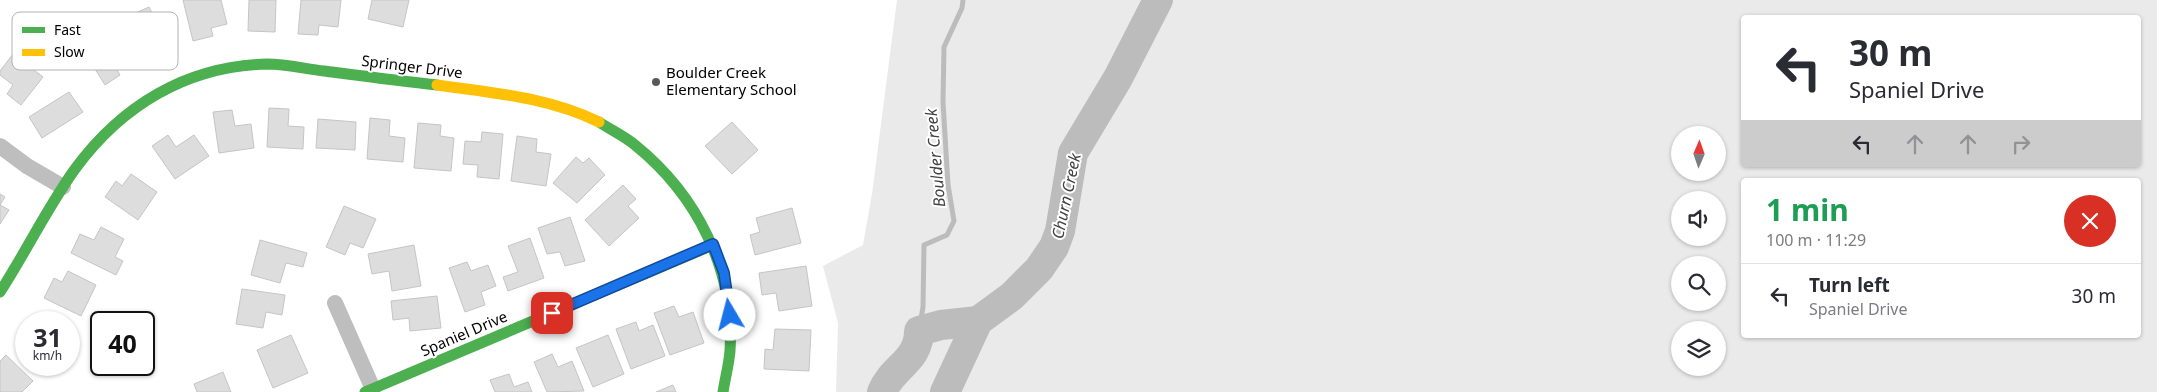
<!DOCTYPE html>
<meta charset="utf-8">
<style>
:root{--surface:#fff;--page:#f2f2f3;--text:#2b2b33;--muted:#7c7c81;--line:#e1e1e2}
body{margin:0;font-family:"Noto Sans",sans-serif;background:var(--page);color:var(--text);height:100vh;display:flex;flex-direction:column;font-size:19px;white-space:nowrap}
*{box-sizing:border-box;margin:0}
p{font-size:16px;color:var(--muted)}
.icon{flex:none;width:28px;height:28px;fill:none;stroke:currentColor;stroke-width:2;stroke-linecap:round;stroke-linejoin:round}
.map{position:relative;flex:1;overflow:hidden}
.details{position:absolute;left:1741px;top:178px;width:400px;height:160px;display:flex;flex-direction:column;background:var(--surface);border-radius:5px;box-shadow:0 1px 4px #0004}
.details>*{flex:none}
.banner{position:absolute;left:1741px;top:15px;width:400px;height:152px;border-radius:5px;box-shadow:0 1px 4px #0004;background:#fff;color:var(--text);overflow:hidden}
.needle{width:32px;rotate:2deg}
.controls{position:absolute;left:1671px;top:126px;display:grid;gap:10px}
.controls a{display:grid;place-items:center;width:55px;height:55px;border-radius:50%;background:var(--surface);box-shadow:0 1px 4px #0004;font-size:25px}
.speed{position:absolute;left:15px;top:311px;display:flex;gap:10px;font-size:25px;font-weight:700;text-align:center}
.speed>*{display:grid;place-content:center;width:65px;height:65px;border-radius:50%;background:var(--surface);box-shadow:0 1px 4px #0004;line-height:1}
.speed small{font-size:12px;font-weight:400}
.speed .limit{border:2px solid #111;border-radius:8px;background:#fff;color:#111}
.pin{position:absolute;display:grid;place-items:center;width:42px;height:42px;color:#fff;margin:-21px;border-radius:10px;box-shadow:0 2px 8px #0006}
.me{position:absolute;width:55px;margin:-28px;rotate:352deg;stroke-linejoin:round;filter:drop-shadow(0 0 4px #0008)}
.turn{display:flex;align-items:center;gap:18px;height:105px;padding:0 25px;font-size:22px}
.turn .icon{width:65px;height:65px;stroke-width:2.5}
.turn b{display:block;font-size:35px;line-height:42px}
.lanes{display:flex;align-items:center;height:48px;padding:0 25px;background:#0003;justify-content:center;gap:25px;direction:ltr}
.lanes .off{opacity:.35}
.round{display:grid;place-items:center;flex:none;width:52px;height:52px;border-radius:26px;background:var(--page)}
.summary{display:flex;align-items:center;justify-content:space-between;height:85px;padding:0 25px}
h1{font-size:30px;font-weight:700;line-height:38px;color:#1e9e55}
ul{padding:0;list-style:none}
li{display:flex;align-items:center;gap:15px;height:65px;padding:0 25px;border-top:1px solid var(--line)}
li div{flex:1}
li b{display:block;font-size:19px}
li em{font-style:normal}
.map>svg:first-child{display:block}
.green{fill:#eaeaea;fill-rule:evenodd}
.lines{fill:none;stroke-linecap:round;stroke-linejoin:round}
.stream{stroke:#bcbcbc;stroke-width:5}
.river{stroke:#bcbcbc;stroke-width:30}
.building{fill:#ddd;stroke:#c5c5c5}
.street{stroke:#bebebe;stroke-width:16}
.fast{stroke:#4caf50;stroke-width:11}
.slow{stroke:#ffc107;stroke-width:11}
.route-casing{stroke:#114b97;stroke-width:12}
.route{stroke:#1a73e8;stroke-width:9}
.poi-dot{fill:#595959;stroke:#fff;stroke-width:2}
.labels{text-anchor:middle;stroke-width:4;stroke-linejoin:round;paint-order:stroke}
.street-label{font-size:15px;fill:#000;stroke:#fff}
.poi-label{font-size:15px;fill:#000;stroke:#fff;text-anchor:start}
.water-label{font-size:16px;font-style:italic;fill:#414141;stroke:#fff}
.key{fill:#fff;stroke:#b2b2b2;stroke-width:1}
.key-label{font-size:14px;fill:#000}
</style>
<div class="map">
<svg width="2157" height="392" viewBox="0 0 2157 392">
<rect width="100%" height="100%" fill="#fff"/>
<path class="green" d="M897,0H2157V392H836L838,323L823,266L863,245L872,194ZM1744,18H2139V165H1744ZM1680,135H1718V172H1680ZM1744,180H2139V335H1744ZM1680,200H1718V238H1680ZM1680,265H1718V302H1680ZM1680,330H1718V368H1680Z"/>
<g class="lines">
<path class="stream" d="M919,331L923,307L924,245L947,235L954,221L948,185L943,102L944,47L962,8L963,0"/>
<g class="river">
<path d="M882,392C892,367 919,361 919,331L941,325L978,321"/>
<path d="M945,392L978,321L1012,296L1039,269L1054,247L1060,231L1073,153L1118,78L1158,0"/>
</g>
</g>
<g class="building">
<path d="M183,0H221L227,24L211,28L213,36L193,41Z"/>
<path d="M249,0H276L275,32L248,31Z"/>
<path d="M301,0H341L338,27L319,25L318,35L298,34Z"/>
<path d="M372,0H409L403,27L368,19Z"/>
<path d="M149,7L164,38L156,41L161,52L143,60L124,18Z"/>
<path d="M104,31L122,59L114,64L120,75L105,85L80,45Z"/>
<path d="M13,54L43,77L21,105L7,94L13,85L0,75V71Z"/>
<path d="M69,92L83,112L42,138L29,117Z"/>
<path d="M269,108L289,109L288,126L304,127L303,149L267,147Z"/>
<path d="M232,110L235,126L251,124L254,148L219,153L213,112Z"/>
<path d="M370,118L390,120L389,136L405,138L403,162L367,159Z"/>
<path d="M318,119L356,122L355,150L316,148Z"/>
<path d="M732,122L758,150L732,174L705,146Z"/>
<path d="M418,123L441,125L440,136L454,138L451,171L414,168Z"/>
<path d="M482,132L503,134L499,179L477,177L478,165L463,164L465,141L481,142Z"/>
<path d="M168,135L176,147L194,135L209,156L175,179L152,146Z"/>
<path d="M517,136L537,139L536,152L551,154L546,186L511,181Z"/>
<path d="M576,157L583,163L589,158L605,175L577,203L553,183Z"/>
<path d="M131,174L157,192L138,220L105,197L116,181L122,186Z"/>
<path d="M623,185L636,199L628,206L639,218L609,246L585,220Z"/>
<path d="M0,194L5,197L0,205L9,210L0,224Z"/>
<path d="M344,206L376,219L363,248L350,243L345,255L326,247Z"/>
<path d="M792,208L801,243L755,255L750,235L760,232L756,218Z"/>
<path d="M570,217L585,261L565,266L560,252L547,254L538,228Z"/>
<path d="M101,227L124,239L115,257L123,261L116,275L71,253L80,234L94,240Z"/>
<path d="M530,238L544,278L508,291L503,277L518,272L508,246Z"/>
<path d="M260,240L307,253L303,267L286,263L280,283L251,275Z"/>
<path d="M414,245L421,286L392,291L389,271L372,274L368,254Z"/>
<path d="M467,262L471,271L488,265L496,286L481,292L485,305L465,312L449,268Z"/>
<path d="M806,266L812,306L779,311L776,293L762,295L759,273Z"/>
<path d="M68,271L96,285L81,316L44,298L54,278L62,282Z"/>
<path d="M242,289L285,295L282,315L266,312L263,328L236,324Z"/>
<path d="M437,296L441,328L410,331L409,318L393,320L391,301Z"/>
<path d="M674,306L679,317L693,312L704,343L670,355L654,313Z"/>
<path d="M636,322L639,331L653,325L665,356L631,369L616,329Z"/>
<path d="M25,325L26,326V348L16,342Z"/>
<path d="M775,329L811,330L809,371L764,369L765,349L773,350Z"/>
<path d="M291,335L308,373L273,388L257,350Z"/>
<path d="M608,335L624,374L593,387L576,348Z"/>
<path d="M552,354L558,367L572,361L584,391L547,392L534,362Z"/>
<path d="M6,355L33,381L22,392H0V361Z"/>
<path d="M223,372L231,392H197L194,384Z"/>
<path d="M509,374L514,387L528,382L532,392H495L490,380Z"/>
<path d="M673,385L676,392H656Z"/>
</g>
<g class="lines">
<g class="street">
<path d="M0,146L27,166L63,187"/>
<path d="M335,303L373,389"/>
</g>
<g class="fast">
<path d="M599,122C611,130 624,136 635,145C697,195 735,270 730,351C729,364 725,379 723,392"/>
<path d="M0,292C26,252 47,208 75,169C122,105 187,66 267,64C286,64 306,69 324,71C362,76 399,81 437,85"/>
<path d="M365,392L713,245"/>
</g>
<path class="slow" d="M437,85C493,93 548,97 599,122"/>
</g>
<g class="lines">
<defs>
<path id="route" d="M552,313L713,244L724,273L730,315"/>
</defs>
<use href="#route" class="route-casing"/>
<use href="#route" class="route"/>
</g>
<circle class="poi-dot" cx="656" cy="82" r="5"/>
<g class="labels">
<g class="street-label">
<text transform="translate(412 67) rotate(7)" y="5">Springer Drive</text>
<text transform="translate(464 334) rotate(-23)" y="5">Spaniel Drive</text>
</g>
<g class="poi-label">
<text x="666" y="78">Boulder Creek<tspan x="666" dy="17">Elementary School</tspan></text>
</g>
<g class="water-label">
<text transform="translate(935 158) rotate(-95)" y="6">Boulder Creek</text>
<text transform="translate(1066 196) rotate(-78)" y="6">Churn Creek</text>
</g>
</g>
<rect x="12" y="12" width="166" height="58" rx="8" class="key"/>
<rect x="22" y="27" width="23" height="6" fill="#4caf50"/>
<rect x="22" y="49" width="23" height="7" fill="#ffc107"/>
<g class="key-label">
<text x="54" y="35">Fast</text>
<text x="54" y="57">Slow</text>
</g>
</svg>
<div class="controls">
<a><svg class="needle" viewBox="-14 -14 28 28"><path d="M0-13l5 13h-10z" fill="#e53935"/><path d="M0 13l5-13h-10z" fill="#7c7c81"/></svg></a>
<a><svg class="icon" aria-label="sound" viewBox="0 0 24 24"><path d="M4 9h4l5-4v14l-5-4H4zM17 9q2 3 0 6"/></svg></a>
<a><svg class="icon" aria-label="search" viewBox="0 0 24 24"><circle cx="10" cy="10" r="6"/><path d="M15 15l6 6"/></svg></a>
<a><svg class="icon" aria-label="layers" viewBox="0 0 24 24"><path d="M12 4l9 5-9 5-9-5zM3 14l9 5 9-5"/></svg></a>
</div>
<div class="speed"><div>31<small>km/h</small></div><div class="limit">40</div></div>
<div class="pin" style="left:552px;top:313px;background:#d93025"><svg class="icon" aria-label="arrive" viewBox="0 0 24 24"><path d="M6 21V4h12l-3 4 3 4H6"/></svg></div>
<svg class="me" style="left:730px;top:315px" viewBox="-20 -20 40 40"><circle r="19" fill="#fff"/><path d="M0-13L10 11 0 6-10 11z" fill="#1a73e8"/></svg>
<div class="banner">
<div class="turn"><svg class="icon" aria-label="left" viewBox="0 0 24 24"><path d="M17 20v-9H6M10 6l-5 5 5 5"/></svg><div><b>30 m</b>Spaniel Drive</div></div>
<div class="lanes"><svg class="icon" aria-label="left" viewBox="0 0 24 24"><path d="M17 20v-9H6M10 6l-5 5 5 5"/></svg><svg class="icon off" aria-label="ahead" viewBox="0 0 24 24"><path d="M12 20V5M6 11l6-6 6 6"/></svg><svg class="icon off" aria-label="ahead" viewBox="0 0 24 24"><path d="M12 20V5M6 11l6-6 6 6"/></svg><svg class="icon off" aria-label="right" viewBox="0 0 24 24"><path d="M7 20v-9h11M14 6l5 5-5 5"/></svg></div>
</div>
<section class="details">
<div class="summary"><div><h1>1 min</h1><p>100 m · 11:29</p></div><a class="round" style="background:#d93025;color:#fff"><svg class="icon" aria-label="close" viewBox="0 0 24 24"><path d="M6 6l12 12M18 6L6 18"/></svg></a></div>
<ul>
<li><svg class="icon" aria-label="left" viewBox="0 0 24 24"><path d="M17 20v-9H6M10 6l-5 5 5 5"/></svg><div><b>Turn left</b><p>Spaniel Drive</p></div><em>30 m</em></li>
</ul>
</section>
</div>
